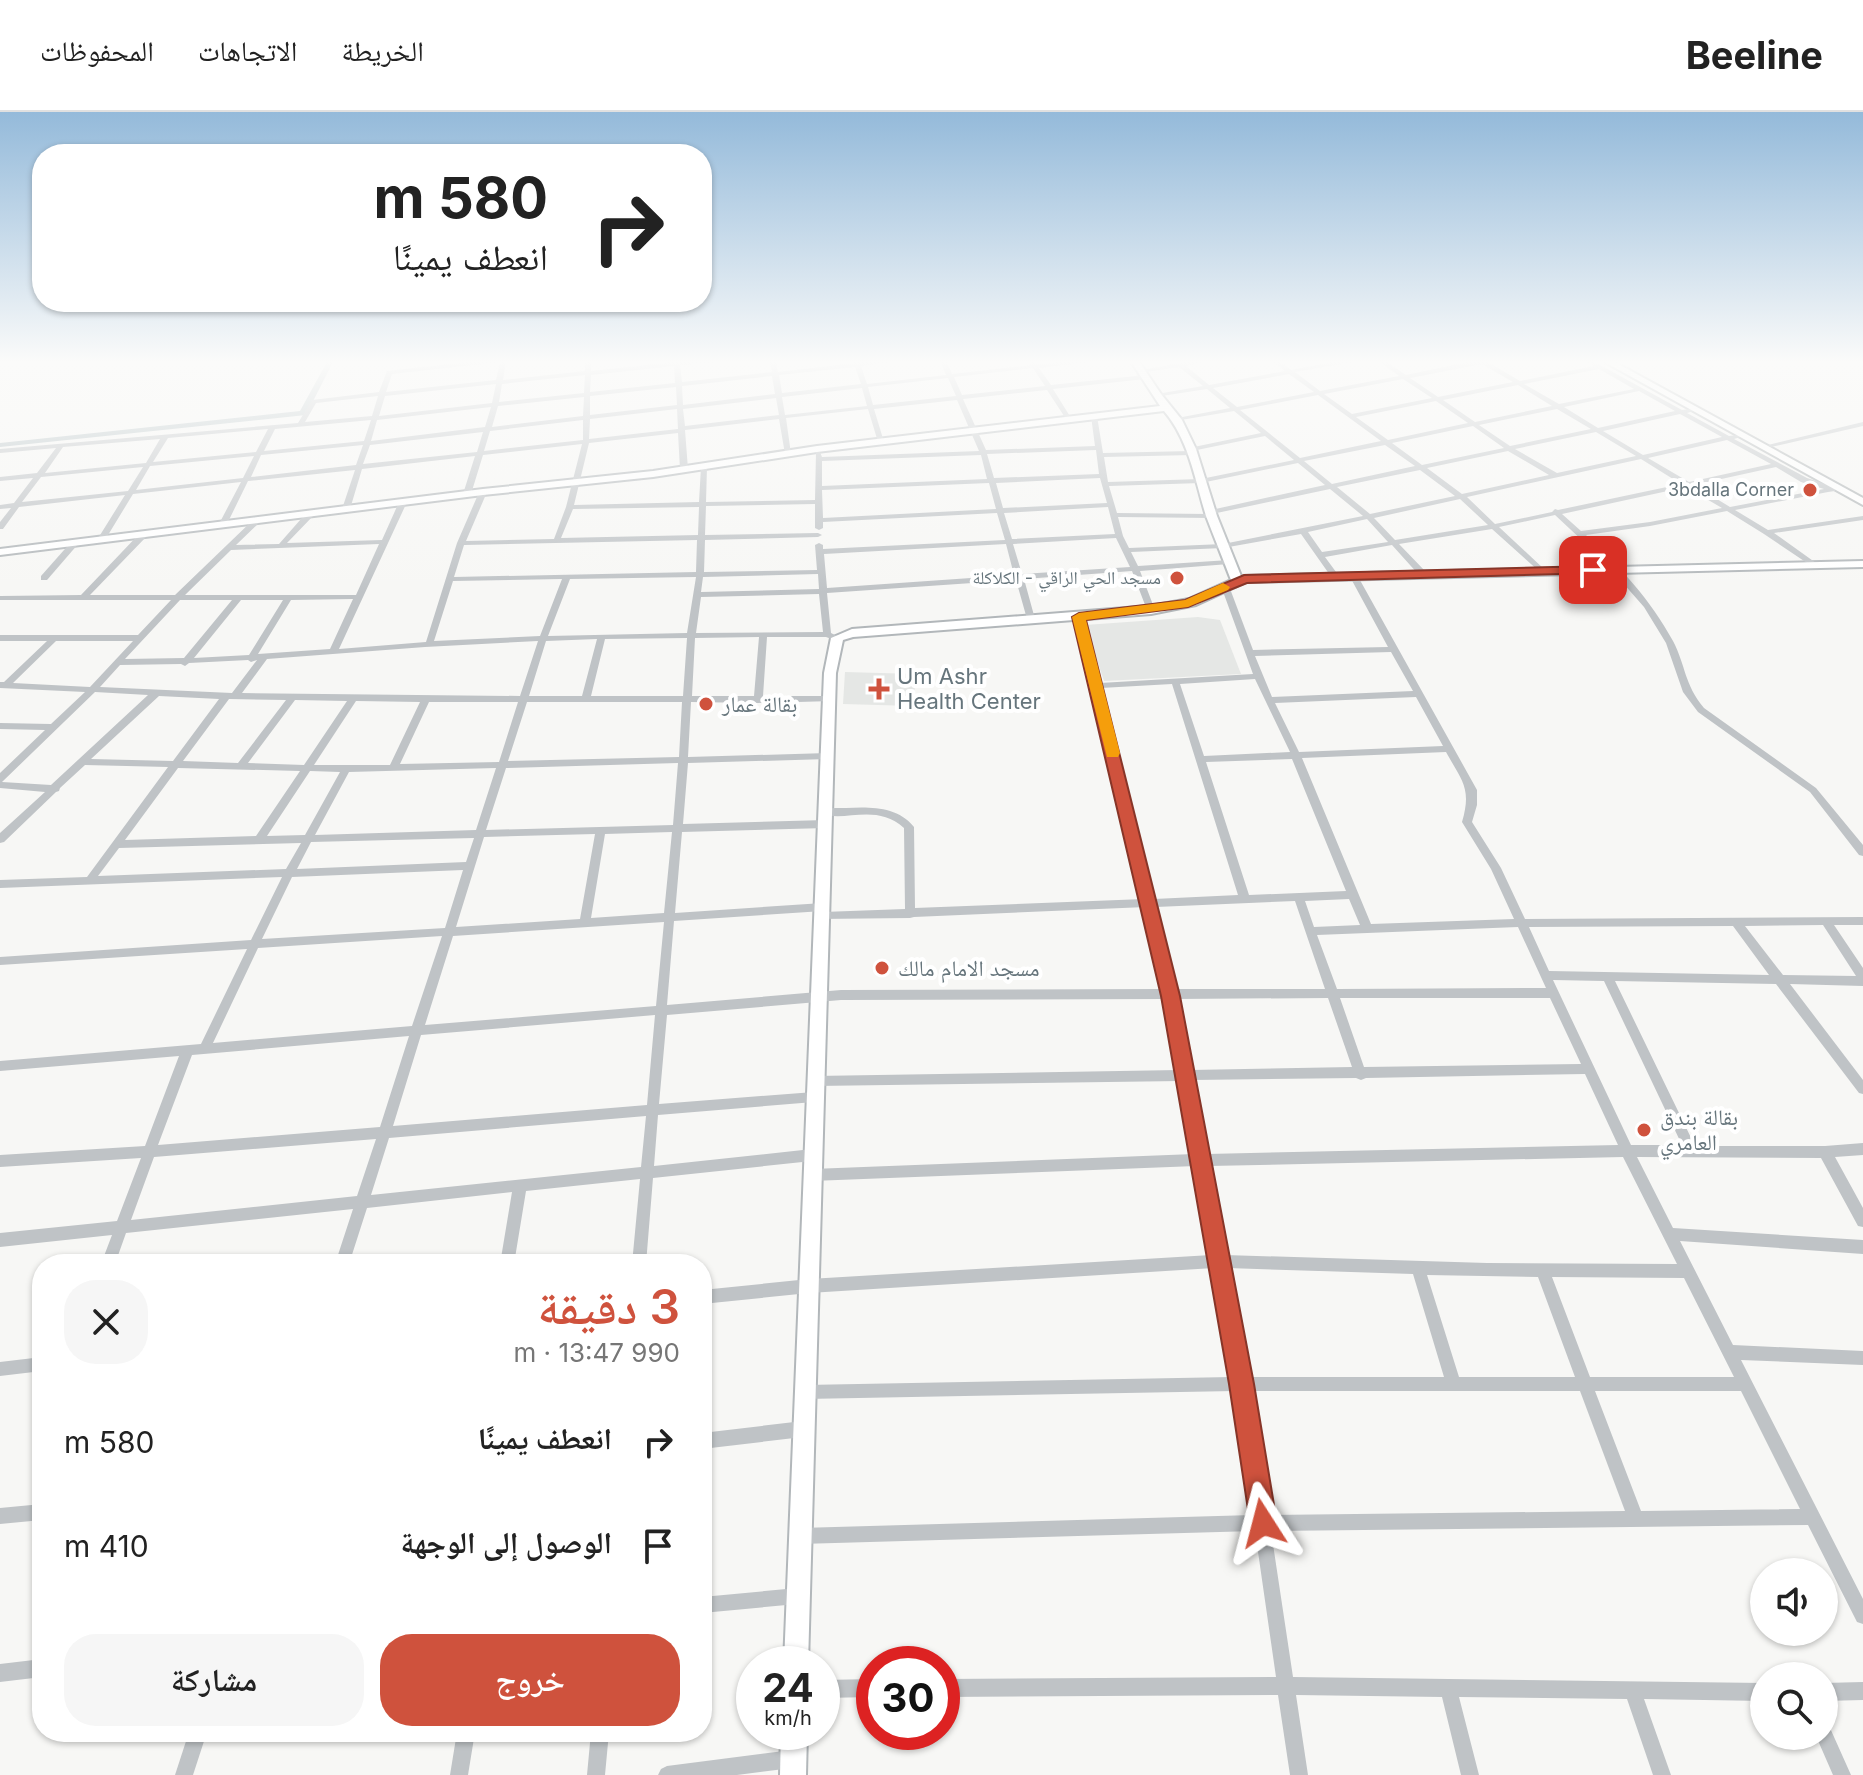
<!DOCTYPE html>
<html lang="ar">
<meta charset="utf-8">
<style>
:root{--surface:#fff;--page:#f6f6f6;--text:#222;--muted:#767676;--line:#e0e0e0;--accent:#cf523d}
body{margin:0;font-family:Inter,"Noto Naskh Arabic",sans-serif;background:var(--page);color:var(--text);direction:rtl;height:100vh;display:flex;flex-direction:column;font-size:30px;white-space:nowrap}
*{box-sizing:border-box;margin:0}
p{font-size:26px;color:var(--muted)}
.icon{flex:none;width:44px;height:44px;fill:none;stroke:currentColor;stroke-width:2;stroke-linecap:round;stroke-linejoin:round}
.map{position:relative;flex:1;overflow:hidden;direction:ltr}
.side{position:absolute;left:32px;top:1142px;width:680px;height:488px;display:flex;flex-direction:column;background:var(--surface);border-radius:32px;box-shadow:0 2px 6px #0004;direction:rtl}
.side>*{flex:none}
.banner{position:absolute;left:32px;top:32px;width:680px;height:168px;border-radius:32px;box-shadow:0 2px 6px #0004;direction:rtl;background:#fff;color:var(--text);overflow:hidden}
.fabs{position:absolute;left:1750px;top:1446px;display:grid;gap:16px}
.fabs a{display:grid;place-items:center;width:88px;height:88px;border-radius:50%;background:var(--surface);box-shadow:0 2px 6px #0004;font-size:40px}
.speed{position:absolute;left:736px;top:1534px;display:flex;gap:16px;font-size:40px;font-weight:700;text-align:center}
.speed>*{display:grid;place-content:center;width:104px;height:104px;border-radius:50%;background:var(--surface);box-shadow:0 2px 6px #0004;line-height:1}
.speed small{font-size:20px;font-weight:400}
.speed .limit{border:12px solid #d22;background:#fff;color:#111}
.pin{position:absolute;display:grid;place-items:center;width:68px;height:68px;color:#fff;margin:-34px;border-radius:16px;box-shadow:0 4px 12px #0006}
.me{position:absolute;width:88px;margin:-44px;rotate:351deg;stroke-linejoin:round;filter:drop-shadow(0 0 6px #0008)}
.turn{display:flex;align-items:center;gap:28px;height:168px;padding:0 32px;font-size:36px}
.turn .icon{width:104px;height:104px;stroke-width:2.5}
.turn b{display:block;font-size:56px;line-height:68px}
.round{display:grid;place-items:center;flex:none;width:84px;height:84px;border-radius:32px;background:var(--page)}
.overview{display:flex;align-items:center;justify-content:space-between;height:136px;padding:0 32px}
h1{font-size:48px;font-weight:600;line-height:60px;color:var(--accent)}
.cta{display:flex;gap:16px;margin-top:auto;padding:16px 32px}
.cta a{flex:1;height:92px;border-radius:32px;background:var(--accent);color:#fff;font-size:32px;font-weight:600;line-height:92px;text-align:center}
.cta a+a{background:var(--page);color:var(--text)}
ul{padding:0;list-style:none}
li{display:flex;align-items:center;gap:24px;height:104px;padding:0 32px}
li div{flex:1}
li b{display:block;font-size:30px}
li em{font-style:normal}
header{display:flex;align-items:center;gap:48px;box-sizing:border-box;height:112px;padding:0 40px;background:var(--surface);border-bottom:2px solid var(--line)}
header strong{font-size:38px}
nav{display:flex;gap:44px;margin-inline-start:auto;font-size:28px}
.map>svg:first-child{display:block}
.built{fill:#e5e7e5}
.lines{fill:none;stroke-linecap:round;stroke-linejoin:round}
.canal{fill:#b6c2c5;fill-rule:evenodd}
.secondary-casing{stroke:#b2b7ba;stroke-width:4}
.primary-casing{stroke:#b1b6b8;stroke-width:4}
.street{fill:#bfc3c6;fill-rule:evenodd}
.secondary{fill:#fff;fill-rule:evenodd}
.primary{fill:#fff;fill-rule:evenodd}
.route{fill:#cf523d;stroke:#873528;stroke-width:2}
.slow{fill:#f59e0b}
.poi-dot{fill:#cf523d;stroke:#fff;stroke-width:3}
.labels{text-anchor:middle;stroke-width:8;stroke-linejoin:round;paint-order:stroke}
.far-poi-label{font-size:18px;fill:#66757c;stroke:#fff;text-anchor:end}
.poi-label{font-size:22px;fill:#66757c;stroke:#fff;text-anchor:start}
</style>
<header>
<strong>Beeline</strong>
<nav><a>الخريطة</a><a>الاتجاهات</a><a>المحفوظات</a></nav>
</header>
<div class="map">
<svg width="1863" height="1663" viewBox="0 0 1863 1663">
<rect width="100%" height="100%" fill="#f7f7f5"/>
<g class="built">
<path d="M1198,505L1220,508L1241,562L1104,569L1085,513Z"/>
<path d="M845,560L916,562L913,594L843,592Z"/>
</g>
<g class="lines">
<path class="canal" d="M328,248H334L306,303L0,335V331L300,299Z"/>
<defs>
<g id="secondary">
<path d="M1130,248H1138L1161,282L1182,308L1196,337L1217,404L1241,464L1863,449V455L1246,470L1196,493L1151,502L853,525L843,528L836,561L808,1552H784L824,561L831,526L852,517L1151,494L1189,487L1231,468C1223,447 1214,425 1206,404C1195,368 1189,328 1164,299L817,340L653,365L483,383L0,443V437L483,377L653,359L817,334L1160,294Z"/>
<path d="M781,1620H807L806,1663H780Z"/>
</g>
<path id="primary" d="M1601,248H1611L1863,386V393Z"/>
</defs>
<use href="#secondary" class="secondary-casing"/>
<use href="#primary" class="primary-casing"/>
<g class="street">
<path d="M486,248H506L503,268L585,259V248H591V259L674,250V248H680V250L718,248L715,250L680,253L682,270L772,260L770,248H776L778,260L854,251L857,248L860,250L902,248L861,254L867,272L946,263L940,248H946L952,262L1031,253L1030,248H1034L1037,252L1092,248L1089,250L1039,256L1051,273L1145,263L1148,265L1145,267L1053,277L1071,306L1068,308L1066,307L1047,278L963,287L986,338L1095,334L1091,304L1094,302L1097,304L1103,341L1191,339L1188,337L1189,336L1261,321L1234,299L1175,309L1174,308L1177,306L1230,296L1207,277L1155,285L1154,284L1157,282L1203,274L1179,255L1139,261L1138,260L1141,258L1198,248H1210L1186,254L1209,273L1285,259L1271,248H1278L1291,258L1344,248H1356L1353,250L1295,260L1320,279L1399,264L1377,248H1384L1406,263L1477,248H1489L1488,250L1520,269L1594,254L1584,248H1591L1682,298L1697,296V298L1687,301L1729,324L1744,322V324L1734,327L1807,366L1835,375V379L1828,380L1735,398L1768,418L1863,404V408L1774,421L1816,451L1817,453L1813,455L1764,422L1727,399L1650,414L1586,423C1619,454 1651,488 1673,529C1686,554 1684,572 1704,596L1816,676L1863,733V744L1859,743L1810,680L1698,600L1683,580L1666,531L1644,495L1601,446L1555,403L1499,415L1544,457L1545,459L1541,461L1492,417L1399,432L1425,459L1426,461L1422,463H1419L1392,433L1325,445L1339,464L1332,466L1301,422L1223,436L1131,440L1138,454L1229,448L1233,450L1229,452L1140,459L1155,498L1151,500L1147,498L1132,459L1024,467L1035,507L1031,509L1027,507L1016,468L827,481L831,521L841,526L837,529L826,525H767L763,584H830L833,585V589L758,591L691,590L688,645L828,641L833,644L828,647L688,651L683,712L826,708L831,712L826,716L682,720L675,801L823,791L828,795L823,799L674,809L667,893L841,878L1163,877L1146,795L914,805L910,806L819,807L818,804L819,801L823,800L905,797L904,716C875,689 840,713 820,700C827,695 836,696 846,696C870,695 897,694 914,715L915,796L1144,787L1075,505L1079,503L1083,505L1100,571L1253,562L1221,474L1222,472L1229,474L1253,538L1388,535L1349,463L1356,461L1477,678V693L1472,710L1501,756L1525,807L1863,805V813H1834L1863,856V874L1790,872L1863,968V982L1859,981L1776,872L1615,869L1695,1034H1825L1863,1031V1043L1835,1045L1863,1096V1115L1858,1114L1821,1046L1637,1045L1673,1116L1863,1128V1142L1680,1129L1733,1233L1863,1239V1253L1741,1248L1863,1487V1512L1857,1510L1808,1413L1271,1419L1293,1565L1764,1571V1589L1644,1587L1671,1663H1653L1627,1587L1459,1585L1479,1663H1461L1442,1585L1296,1583L1308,1663H1290L1278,1583L942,1585V1567L1276,1565L1255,1419L800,1432L794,1430L792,1424L794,1418L800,1416L1253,1403L1235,1279L805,1287L800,1285L798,1280L800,1275L805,1273L1232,1265L1214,1156L809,1181L702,1192V1178L809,1167L1211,1143L1196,1054L812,1069L807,1067L806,1063L807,1059L812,1057L1194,1042L1181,969L815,974L811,973L809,969L811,965L815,964L1179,958L1164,887L841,888L667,903L659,992L814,980L818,981L820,985L818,989L814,990L658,1003L654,1054L812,1037L817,1039L818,1043L817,1047L812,1049L653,1066L646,1152H632L640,1067L526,1079L514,1152H500L512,1080L367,1096L349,1152H335L353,1097L126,1121L115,1152H101L112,1123L0,1135V1121L117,1109L141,1046L0,1055V1043L145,1034L179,944L0,959V949L201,932L247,837L0,853V845L251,828L282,765L0,776V768L87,765L168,655L85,653L60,676L59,679L56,680L4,730L0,731V721L45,680L0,676V661L45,618L0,617V611L51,612L85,580L0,576V570H4L47,529H0V523H138L171,488H0V484L81,483L141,420H147V424L90,483H175L255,406L262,408L236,433L279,432L308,399H311L315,401L314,403L287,431L382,428L399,390L403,388L407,390L339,537L426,530L457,431L480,378L487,380L466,429L554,427L566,395L582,332L483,343L471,382L467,384L463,382L475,344L362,357L350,397L346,399L342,397L355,358L248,369L227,412L223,414L219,412L241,370L133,382L105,428L101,430L97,428L125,383L19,395L3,417H0V410L11,396L0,397V393L14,391L33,366L0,369V365L37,361L56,336L0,341V337L298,311L312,288L379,280L387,259ZM500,250L496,268L386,280L392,262ZM1482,252L1513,270L1438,285L1410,266ZM674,254L675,271L590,280L591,263ZM855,255L861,272L782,281L779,263ZM1033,256L1045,274L962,283L954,265ZM1599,257L1634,277L1559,292L1524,272ZM1289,262L1314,280L1237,295L1213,276ZM585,263L584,281L499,290L502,272ZM772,264L775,282L683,293L682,274ZM948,266L956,284L873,293L868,275ZM1403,267L1432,286L1352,302L1324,282ZM496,272L492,291L379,304L385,284ZM1518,273L1552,294L1475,310L1443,288ZM676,275L677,293L590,303V284ZM862,276L867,294L785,303L782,285ZM1639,279L1675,299L1598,316L1564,295ZM1318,283L1381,329L1300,346L1240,298ZM378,284L372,304L305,310L316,291ZM584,285L583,304L492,315L498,294ZM776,286L779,303L685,314L683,297ZM957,288L979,339L822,345L820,340H816L815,388L706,390L707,355L704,353L701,355L699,390L574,393L589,331L678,321L680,357L684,359L688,357L685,318L779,307L785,342L788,344L791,342L786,306L868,297L878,330L881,332L884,330L874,297ZM1436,289L1468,311L1388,328L1356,305ZM491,295L485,315L371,329L377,308ZM677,297L678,317L589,327L590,307ZM1557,297L1591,317L1510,334L1479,313ZM1680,302L1722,325L1643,343L1603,319ZM371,308L364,329L264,339L275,317ZM583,308V328L484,339L490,319ZM1473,314L1504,336L1422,353L1392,331ZM268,317L256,340L153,350L168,326ZM483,320L477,340L363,352L370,333ZM1596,320L1636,344L1557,361L1515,337ZM1265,324L1294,348L1201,367L1108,370L1104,345L1192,343L1195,341L1192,339ZM160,327L146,351L45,361L63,335ZM1727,328L1771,352L1689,370L1648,346ZM363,333L356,353L251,365L261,343ZM1385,333L1415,354L1332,372L1304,349ZM1096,338L1099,362L994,366L987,342ZM1508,339L1549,363L1462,382L1427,356ZM981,343L987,367L822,374V349ZM254,344L243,366L136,378L150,354ZM1641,347L1681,372L1558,398L1555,397L1552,400L1495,412L1467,385ZM1298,351L1325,373L1211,398L1207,400L1209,402L1117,401L1109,374L1201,371ZM143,355L128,379L22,390L41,365ZM1776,355L1801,370L1824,377L1730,395L1694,373ZM1420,358L1455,384L1370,402L1337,375ZM1100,366L1107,391L1003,396L996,371ZM989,371L996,397L823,406L822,378ZM1686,375L1722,396L1650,410L1581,419L1562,402ZM1330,377L1363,404L1223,432L1129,436L1123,424L1118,405L1212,406L1216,404L1212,402ZM1460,387L1488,413L1395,428L1374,406ZM815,392V416L819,418L823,416V410L997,401L1005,428L823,437V433L819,431L815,433L817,458L704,460L705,428L818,425L822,423L818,421L705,423L706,394ZM699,395L698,423L561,426L573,397ZM1108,395L1115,422L1012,427L1004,401ZM1367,407L1388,430L1322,440L1308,420ZM1116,426L1130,455L1022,462L1013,432ZM697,428L696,460L454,465L464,433ZM379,432L356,483H185L231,438ZM1006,432L1014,463L827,476L824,442ZM818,462L819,477L701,480L703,465ZM696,465L687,521L548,524L570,467ZM562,467L540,524L434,529L453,469ZM819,482L823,520L696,521L701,485ZM353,487L330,537L258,542L291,488ZM180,488H232L184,546L125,547ZM241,488H283L249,543L194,546ZM759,525L754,584H692L695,526ZM687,526L683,584H591L605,527ZM597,527L582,584H529L546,529ZM56,529H133L90,575L13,571ZM538,529L520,584L242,581L267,547L425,535ZM1391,540L1413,579L1272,585L1255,544ZM248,548L251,550L257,548L232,581L100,575L120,553L181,552L185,554L189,551ZM1255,567L1290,640L1204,644L1180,572ZM1172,572L1238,783L1154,787L1101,576ZM95,580L148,583L51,673L2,670ZM159,584L219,587L173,649L91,647ZM1416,585L1443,634L1299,640L1275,591ZM229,587L286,588L238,651L183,649ZM295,588L347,589L304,653L248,651ZM356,589L420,590L390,653H314ZM429,590H518L499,650L400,652ZM527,590H682L679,645L508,649ZM1446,640C1462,669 1472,676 1462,710L1491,757L1514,807L1371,812L1302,646ZM1292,647L1346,779L1249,783L1206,650ZM678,651L673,713L486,718L506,656ZM178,656L300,659L256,724L125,728ZM496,656L476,718L315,723L349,660ZM310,659L340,660L305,723L267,724ZM672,720L664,801L591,806L605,722ZM595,722L580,807L456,815L484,725ZM474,726L466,750L297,757L311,730ZM301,731L286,757L98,764L119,736ZM463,758L445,816L262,827L292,765ZM1349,787L1360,813L1314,815L1305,789ZM1295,789L1325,877H1174L1156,795ZM664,810L656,894L425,913L453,824ZM1733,814L1769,863L1549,859L1529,815ZM1745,814L1823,813L1856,864L1783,863ZM1518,815L1546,876L1337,877L1317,823ZM442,824L412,914L213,931L258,836ZM1553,868L1604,869L1682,1033H1631ZM1328,886L1352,955L1191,958L1176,887ZM1340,886H1550L1581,952L1364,955ZM655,903L647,993L393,1014L421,923ZM409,924L380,1015L158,1033L192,943ZM1585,962L1618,1033L1207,1042L1193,968L1356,966L1361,968L1366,966ZM646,1004L641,1055L371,1083L389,1026ZM376,1027L357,1084L131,1108L154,1045ZM1623,1045L1677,1152L1487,1151L1225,1143L1209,1054ZM1227,1156L1413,1162L1444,1265H1247ZM1427,1163L1538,1165L1575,1265H1459ZM1552,1165L1684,1166L1734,1265H1590ZM1249,1279H1580L1625,1399L1268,1403ZM1595,1279H1741L1800,1397L1641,1399Z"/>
<path d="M1863,310V314L1771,335L1768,333Z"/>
<path d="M72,429L79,431L47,468H41V464Z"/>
<path d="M42,1245V1259L0,1264V1250Z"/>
<path d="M803,1309L808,1312L811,1317L808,1322L803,1325L702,1337V1321Z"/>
<path d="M42,1392V1408L0,1412V1396Z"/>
<path d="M797,1476L803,1478L805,1484L803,1490L797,1492L702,1501V1485Z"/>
<path d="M42,1547V1565L0,1570V1552Z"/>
<path d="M874,1567V1585L822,1586V1568Z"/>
<path d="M1863,1570V1588L1824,1589V1571Z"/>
<path d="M1824,1613L1830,1616L1851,1663H1833L1816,1624H1824Z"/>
<path d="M189,1620H207L193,1663H175Z"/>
<path d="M457,1620H475L468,1663H450Z"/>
<path d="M591,1620H609L605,1663H587Z"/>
<path d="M792,1638L798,1641L801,1647L798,1653L792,1656L737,1663H658L661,1657L667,1654Z"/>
</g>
<use href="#secondary" class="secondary"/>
<use href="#primary" class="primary"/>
</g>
<linearGradient id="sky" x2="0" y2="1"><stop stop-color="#94bada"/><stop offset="0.52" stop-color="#fbfbfa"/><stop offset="1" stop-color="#fbfbfa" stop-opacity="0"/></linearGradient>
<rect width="1863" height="481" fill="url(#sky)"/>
<path class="route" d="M1593,454L1598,455V461L1247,471L1188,495L1086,508L1180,884L1254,1272L1277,1411L1273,1420L1263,1424L1254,1420L1250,1411L1229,1272L1161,884L1072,505L1079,501L1185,488L1244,463Z"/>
<path class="slow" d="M1223,471L1230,475L1228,478L1188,495L1086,508L1120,641L1118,645H1107L1072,505L1079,501L1185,488Z"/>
<g class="poi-dot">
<circle cx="1810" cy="378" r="8"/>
<circle cx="1177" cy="466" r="8"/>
<path d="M875 565h8v8h8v8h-8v8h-8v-8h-8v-8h8z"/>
<circle cx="706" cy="592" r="8"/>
<circle cx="882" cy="856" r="8"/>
<circle cx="1644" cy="1018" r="8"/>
</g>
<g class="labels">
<g class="far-poi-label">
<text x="1794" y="384">3bdalla Corner</text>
<text x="1161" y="472">مسجد الحي الراقي - الكلاكلة</text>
</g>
<g class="poi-label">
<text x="897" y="572">Um Ashr<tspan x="897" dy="25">Health Center</tspan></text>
<text x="722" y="600">بقالة عمار</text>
<text x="898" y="864">مسجد الامام مالك</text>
<text x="1660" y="1013">بقالة بندق<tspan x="1660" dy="25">العامري</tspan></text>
</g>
</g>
</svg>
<div class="fabs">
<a><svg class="icon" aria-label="sound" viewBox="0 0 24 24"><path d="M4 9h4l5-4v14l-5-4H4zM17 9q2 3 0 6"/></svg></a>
<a><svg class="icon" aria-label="search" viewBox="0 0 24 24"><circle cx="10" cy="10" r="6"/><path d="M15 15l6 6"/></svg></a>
</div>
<div class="speed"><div>24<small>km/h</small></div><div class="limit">30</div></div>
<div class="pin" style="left:1593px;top:458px;background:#d93025"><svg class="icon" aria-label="arrive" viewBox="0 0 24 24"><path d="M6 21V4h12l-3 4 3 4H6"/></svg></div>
<svg class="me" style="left:1263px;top:1411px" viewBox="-20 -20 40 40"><path d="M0-17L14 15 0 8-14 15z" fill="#cf523d" stroke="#fff" stroke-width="4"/></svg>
<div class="banner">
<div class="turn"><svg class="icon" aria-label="right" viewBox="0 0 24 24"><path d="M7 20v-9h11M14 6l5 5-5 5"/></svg><div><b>580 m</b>انعطف يمينًا</div></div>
</div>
<section class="side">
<div class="overview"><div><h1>3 دقيقة</h1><p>990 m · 13:47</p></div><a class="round"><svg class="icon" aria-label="close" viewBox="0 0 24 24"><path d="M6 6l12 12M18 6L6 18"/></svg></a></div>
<ul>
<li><svg class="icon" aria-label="right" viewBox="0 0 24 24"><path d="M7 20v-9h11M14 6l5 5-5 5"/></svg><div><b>انعطف يمينًا</b></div><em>580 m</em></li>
<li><svg class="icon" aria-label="arrive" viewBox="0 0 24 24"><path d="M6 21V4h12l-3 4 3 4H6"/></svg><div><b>الوصول إلى الوجهة</b></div><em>410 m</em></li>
</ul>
<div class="cta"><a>خروج</a><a>مشاركة</a></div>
</section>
</div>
